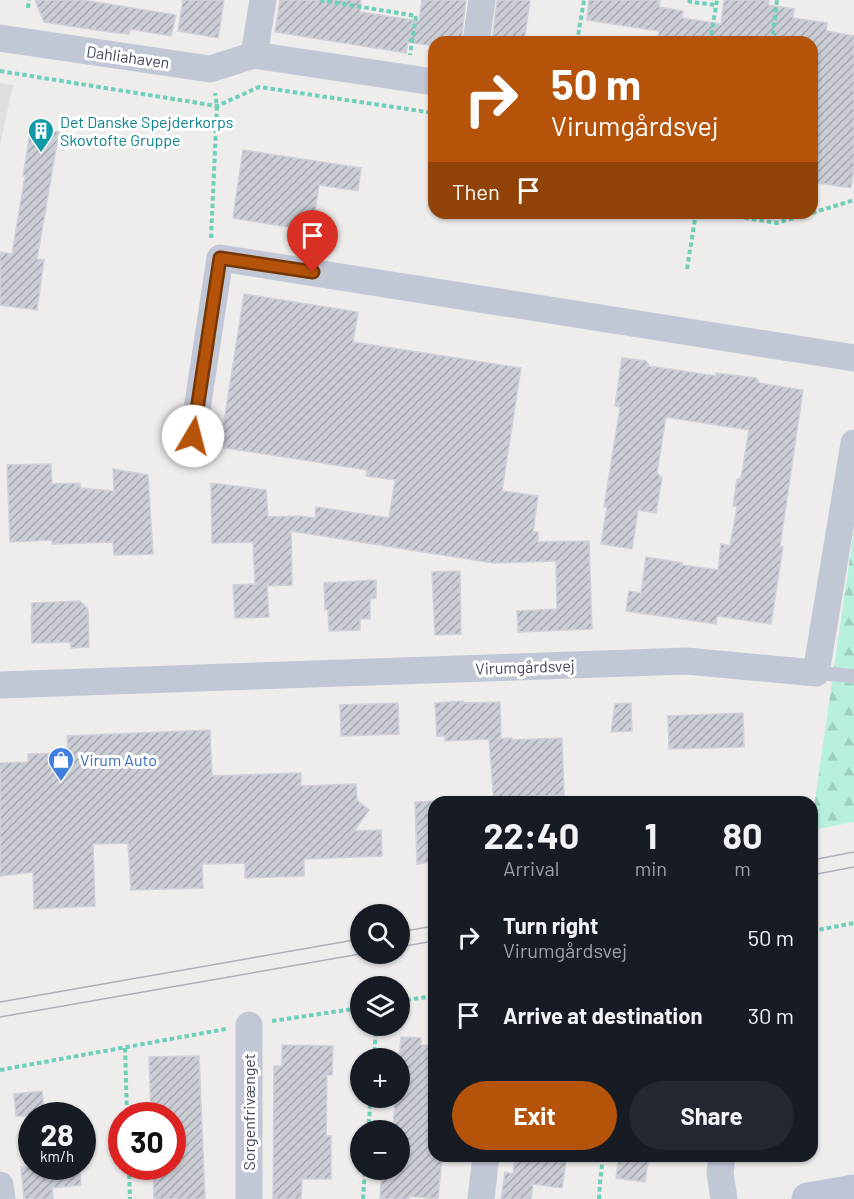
<!DOCTYPE html>
<meta charset="utf-8">
<style>
:root{--surface:#171b24;--page:#242831;--text:#f1f3f6;--muted:#9ea1a6;--accent:#b45309}
body{margin:0;font-family:Barlow,sans-serif;background:var(--page);color:var(--text);height:100vh;display:flex;flex-direction:column;font-size:22px;white-space:nowrap}
*{box-sizing:border-box;margin:0}
p{font-size:20px;color:var(--muted)}
.icon{flex:none;width:33px;height:33px;fill:none;stroke:currentColor;stroke-width:2;stroke-linecap:round;stroke-linejoin:round}
.map{position:relative;flex:1;overflow:hidden}
.side{position:absolute;left:428px;top:796px;width:390px;height:366px;display:flex;flex-direction:column;background:var(--surface);border-radius:18px;box-shadow:0 2px 4px #0004}
.side>*{flex:none}
.banner{position:absolute;left:428px;top:36px;width:390px;height:183px;border-radius:18px;box-shadow:0 2px 4px #0004;background:#b45309;color:#fff;overflow:hidden}
.fabs{position:absolute;left:350px;top:904px;display:grid;gap:12px}
.fabs a{display:grid;place-items:center;width:60px;height:60px;border-radius:50%;background:var(--surface);box-shadow:0 2px 4px #0004;font-size:30px}
.speed{position:absolute;left:18px;top:1102px;display:flex;gap:12px;font-size:30px;font-weight:700;text-align:center}
.speed>*{display:grid;place-content:center;width:78px;height:78px;border-radius:50%;background:var(--surface);box-shadow:0 2px 4px #0004;line-height:1}
.speed small{font-size:15px;font-weight:400}
.speed .limit{border:9px solid #d22;background:#fff;color:#111}
.pin{position:absolute;display:grid;place-items:center;width:51px;height:51px;color:#fff;margin:-62px -26px;border-radius:50% 50% 50% 0;rotate:-45deg;box-shadow:0 0 6px #0007}
.pin .icon{rotate:45deg}
.me{position:absolute;width:66px;margin:-33px;rotate:8deg;stroke-linejoin:round;filter:drop-shadow(0 0 4px #0008)}
.turn{display:flex;align-items:center;gap:21px;height:126px;padding:0 24px;font-size:27px}
.turn .icon{width:78px;height:78px;stroke-width:2.5}
.turn b{display:block;font-size:42px;line-height:51px}
.then{display:flex;align-items:center;height:57px;padding:0 24px;background:#0003;gap:12px;font-size:22px}
.eta{display:flex;justify-content:space-evenly;align-items:center;height:102px;text-align:center}
.eta b{font-size:36px;font-weight:700;line-height:42px}
.cta{display:flex;gap:12px;margin-top:auto;padding:12px 24px}
.cta a{flex:1;height:69px;border-radius:36px;background:var(--accent);color:#fff;font-size:24px;font-weight:700;line-height:69px;text-align:center}
.cta a+a{background:var(--page);color:var(--text)}
ul{padding:0;list-style:none}
li{display:flex;align-items:center;gap:18px;height:78px;padding:0 24px}
li div{flex:1}
li b{display:block;font-size:22px}
li em{font-style:normal}
.map>svg:first-child{display:block}
.education{fill:#e1dede}
.forest{fill:url(#forest-firs)}
.building{fill:url(#building-hatch);stroke:#d0d0d9;stroke-width:1.5}
.lines{fill:none;stroke-linecap:round;stroke-linejoin:round}
.path{stroke:#6ed0b8;stroke-width:4;stroke-dasharray:4.5 3;stroke-linecap:butt}
.lane{stroke:#c2c7d5;stroke-width:14}
.street{stroke:#c2c7d5;stroke-width:27}
.secondary{stroke:#bec3d7;stroke-width:33}
.tram{stroke:#aeafb7;stroke-width:1.5}
.route-casing{stroke:#753606;stroke-width:15}
.route{stroke:#b45309;stroke-width:10}
.labels{text-anchor:middle;stroke-width:6;stroke-linejoin:round;paint-order:stroke}
.street-label{font-size:16px;fill:#444a5b;stroke:#fff}
.culture-label{font-size:16px;fill:#0d838f;stroke:#fff;text-anchor:start}
.shop-label{font-size:16px;fill:#366cbe;stroke:#fff;text-anchor:start}
</style>
<div class="map">
<svg width="854" height="1199" viewBox="0 0 854 1199">
<defs>
<pattern id="forest-firs" width="22" height="20" patternUnits="userSpaceOnUse" patternTransform="scale(1.5)"><rect width="22" height="20" fill="#b7f0dc"/><path d="M5 1l3.5 6h-7zM16 11l3.5 6h-7z" fill="#9fcfbf"/></pattern>
<pattern id="building-hatch" width="6" height="6" patternUnits="userSpaceOnUse" patternTransform="scale(1.5)"><rect width="6" height="6" fill="#cbcdd5"/><path d="M-1 1l2-2M0 6l6-6M5 7l2-2" fill="none" stroke="#a6a8b0"/></pattern>
</defs>
<rect width="100%" height="100%" fill="#efedec"/>
<path class="education" d="M0,83L13,85L0,145Z"/>
<path class="forest" d="M854,530V822L812,830V820Z"/>
<g class="building">
<path d="M35,0H83L176,15L171,36L130,29L129,34L109,32L44,22Z"/>
<path d="M183,0H224L218,38L178,31Z"/>
<path d="M280,0H361L360,12L419,21L422,0H466L461,42H434V46L408,42L406,53L275,32Z"/>
<path d="M497,0H530L524,42H492Z"/>
<path d="M589,0H660L659,7L683,11L682,18L721,24L724,0H769L768,5L794,9L793,18L827,23L826,31L854,36V168L851,188L812,182V42H779L770,41V42H657L659,31L587,20Z"/>
<path d="M31,127L59,132L37,259L44,260L37,310L0,305V252L12,254L25,176H23Z"/>
<path d="M243,150L361,168L358,191L319,185L312,231L233,218Z"/>
<path d="M244,294L358,312L353,342L521,368L502,491L538,496L533,532H538V542L589,541L592,629L518,632L517,611L557,609L556,561L493,563L291,531L292,585L267,586L269,617L235,618L233,585L255,584L253,542L212,543L211,483L266,490L268,517L300,516L315,518L316,507L389,518L395,480L366,476L367,470L220,447Z"/>
<path d="M622,358L646,361L649,366L716,376V373L756,378L759,383L803,390L780,546L783,547L771,624L717,616L716,624L626,611L629,591L641,593L646,557L682,563V565L718,570L721,544L730,546L737,506H733L737,479L741,478L749,430L666,417L657,473L662,478L656,513L638,510L632,549L601,544L607,507H604L620,407L615,406Z"/>
<path d="M51,464L52,484L80,483V488L114,491L113,469L148,475L153,554L114,555L113,542L52,544V540L10,542L7,465Z"/>
<path d="M460,571L461,634L435,635L432,572Z"/>
<path d="M376,580V598L370,599V619H360V630L329,631L328,610H325L324,583Z"/>
<path d="M80,601L88,609L89,647L71,648L70,642L32,643L31,616H32V603Z"/>
<path d="M463,701V703L500,702L501,739H495L512,738V740L562,738L564,795L514,797L515,802H494L489,739L445,741V736H437L435,703Z"/>
<path d="M398,703L399,734L341,736L340,705Z"/>
<path d="M631,703L632,731L611,732L615,704Z"/>
<path d="M743,713L744,747L669,749L668,716Z"/>
<path d="M210,730L212,776L301,773V786L356,784L357,800L369,810L354,831L381,830L382,856L304,859V876L245,878V863L202,864L203,888L131,890L128,843L93,844L95,906L34,909L33,872L0,876V763L28,762V754L68,753L67,736Z"/>
<path d="M434,801V861L417,864L415,802Z"/>
<path d="M401,1037L421,1038V1045L434,1046V1156H442L438,1199L409,1196V1199H380L382,1170H399V1131H393L395,1098H399V1060Z"/>
<path d="M282,1045L333,1046L332,1075H327L326,1136H331V1179H302L301,1199H273L274,1066H282Z"/>
<path d="M199,1056L205,1199H154L153,1167H172V1116H151L149,1057Z"/>
<path d="M42,1091L45,1116H16L14,1094Z"/>
<path d="M515,1156H536L566,1161L562,1188L533,1184L531,1199H501L505,1172L513,1174Z"/>
<path d="M619,1156H649L645,1182L616,1178Z"/>
<path d="M21,1167H79L81,1185L52,1188L53,1199H24Z"/>
</g>
<g class="lines">
<g class="path">
<path d="M320,0L416,16L410,55"/>
<path d="M688,0L691,2L716,5"/>
<path d="M28,8L29,0"/>
<path d="M577,42L584,0"/>
<path d="M710,42L717,0"/>
<path d="M772,42L777,0"/>
<path d="M0,71L217,106L259,87L434,113"/>
<path d="M715,213L777,223L811,213"/>
<path d="M812,213L854,200"/>
<path d="M211,238L217,106L215,93"/>
<path d="M687,269L696,213"/>
<path d="M812,931L854,923"/>
<path d="M399,1001L434,996"/>
<path d="M272,1021L360,1008"/>
<path d="M125,1048L127,1116"/>
<path d="M374,1059L376,1026"/>
<path d="M0,1070L226,1029"/>
<path d="M368,1131L371,1098"/>
<path d="M129,1167L130,1199"/>
<path d="M363,1199L365,1170"/>
<path d="M599,1199L600,1183L603,1156"/>
</g>
<path class="lane" d="M816,673L854,676"/>
<g class="street">
<path d="M0,38L210,69L254,55L434,82"/>
<path d="M476,42L482,0"/>
<path d="M254,55L263,0"/>
<path d="M193,436L220,258L854,358"/>
<path d="M0,685L686,661L816,673L854,443"/>
<path d="M722,1156L720,1173L724,1199"/>
<path d="M0,1185L2,1199"/>
<path d="M249,1199V1025"/>
<path d="M481,1199L486,1156"/>
</g>
<path class="secondary" d="M808,1199L854,1191"/>
<g class="tram">
<path d="M812,860L854,852"/>
<path d="M812,875L854,867"/>
<path d="M399,932L434,926"/>
<path d="M399,947L434,941"/>
<path d="M0,1002L360,939"/>
<path d="M0,1017L360,954"/>
</g>
</g>
<g class="lines">
<defs>
<path id="route" d="M193,436L220,258L313,272"/>
</defs>
<use href="#route" class="route-casing"/>
<use href="#route" class="route"/>
</g>
<defs>
<symbol id="building-pin" viewBox="-11 -11 22 30"><path d="M0 17L-7.5 6A9.5 9.5 0 1 1 7.5 6Z" fill="#0f9aa8" stroke="#fff"/><path d="M-4-6H4V6H1V3H-1V6H-4ZM-2.5-4.3h1.7v1.8h-1.7ZM.8-4.3h1.7v1.8H.8ZM-2.5-1h1.7V.8h-1.7ZM.8-1h1.7V.8H.8Z" fill="#fff"/></symbol>
<symbol id="shop-pin" viewBox="-11 -11 22 30"><path d="M0 17L-7.5 6A9.5 9.5 0 1 1 7.5 6Z" fill="#3f7fe0" stroke="#fff"/><path d="M-5-2.5h2.3a2.7 3.5 0 0 1 5.4 0H5L5.5 6h-11ZM-1.5-2.5h3a1.5 2.3 0 0 0-3 0Z" fill="#fff"/></symbol>
</defs>
<g fill-rule="evenodd">
<use href="#building-pin" x="26" y="116" width="30" height="40"/>
<use href="#shop-pin" x="46" y="745" width="30" height="40"/>
</g>
<g class="labels">
<g class="street-label">
<text transform="translate(128 57) rotate(8)" y="6">Dahliahaven</text>
<text transform="translate(525 667) rotate(-2)" y="6">Virumgårdsvej</text>
<text transform="translate(249 1112) rotate(-90)" y="6">Sorgenfrivænget</text>
</g>
<g class="culture-label">
<text x="60" y="128">Det Danske Spejderkorps<tspan x="60" dy="18">Skovtofte Gruppe</tspan></text>
</g>
<g class="shop-label">
<text x="80" y="766">Virum Auto</text>
</g>
</g>
</svg>
<div class="fabs">
<a><svg class="icon" aria-label="search" viewBox="0 0 24 24"><circle cx="10" cy="10" r="6"/><path d="M15 15l6 6"/></svg></a>
<a><svg class="icon" aria-label="layers" viewBox="0 0 24 24"><path d="M12 4l9 5-9 5-9-5zM3 14l9 5 9-5"/></svg></a>
<a>+</a>
<a>−</a>
</div>
<div class="speed"><div>28<small>km/h</small></div><div class="limit">30</div></div>
<div class="pin" style="left:313px;top:272px;background:#d93025"><svg class="icon" aria-label="arrive" viewBox="0 0 24 24"><path d="M6 21V4h12l-3 4 3 4H6"/></svg></div>
<svg class="me" style="left:193px;top:436px" viewBox="-20 -20 40 40"><circle r="19" fill="#fff"/><path d="M0-13L10 11 0 6-10 11z" fill="#b45309"/></svg>
<div class="banner">
<div class="turn"><svg class="icon" aria-label="right" viewBox="0 0 24 24"><path d="M7 20v-9h11M14 6l5 5-5 5"/></svg><div><b>50 m</b>Virumgårdsvej</div></div>
<div class="then">Then<svg class="icon" aria-label="arrive" viewBox="0 0 24 24"><path d="M6 21V4h12l-3 4 3 4H6"/></svg></div>
</div>
<section class="side">
<div class="eta">
<div><b>22:40</b><p>Arrival</p></div>
<div><b>1</b><p>min</p></div>
<div><b>80</b><p>m</p></div>
</div>
<ul>
<li><svg class="icon" aria-label="right" viewBox="0 0 24 24"><path d="M7 20v-9h11M14 6l5 5-5 5"/></svg><div><b>Turn right</b><p>Virumgårdsvej</p></div><em>50 m</em></li>
<li><svg class="icon" aria-label="arrive" viewBox="0 0 24 24"><path d="M6 21V4h12l-3 4 3 4H6"/></svg><div><b>Arrive at destination</b></div><em>30 m</em></li>
</ul>
<div class="cta"><a>Exit</a><a>Share</a></div>
</section>
</div>
